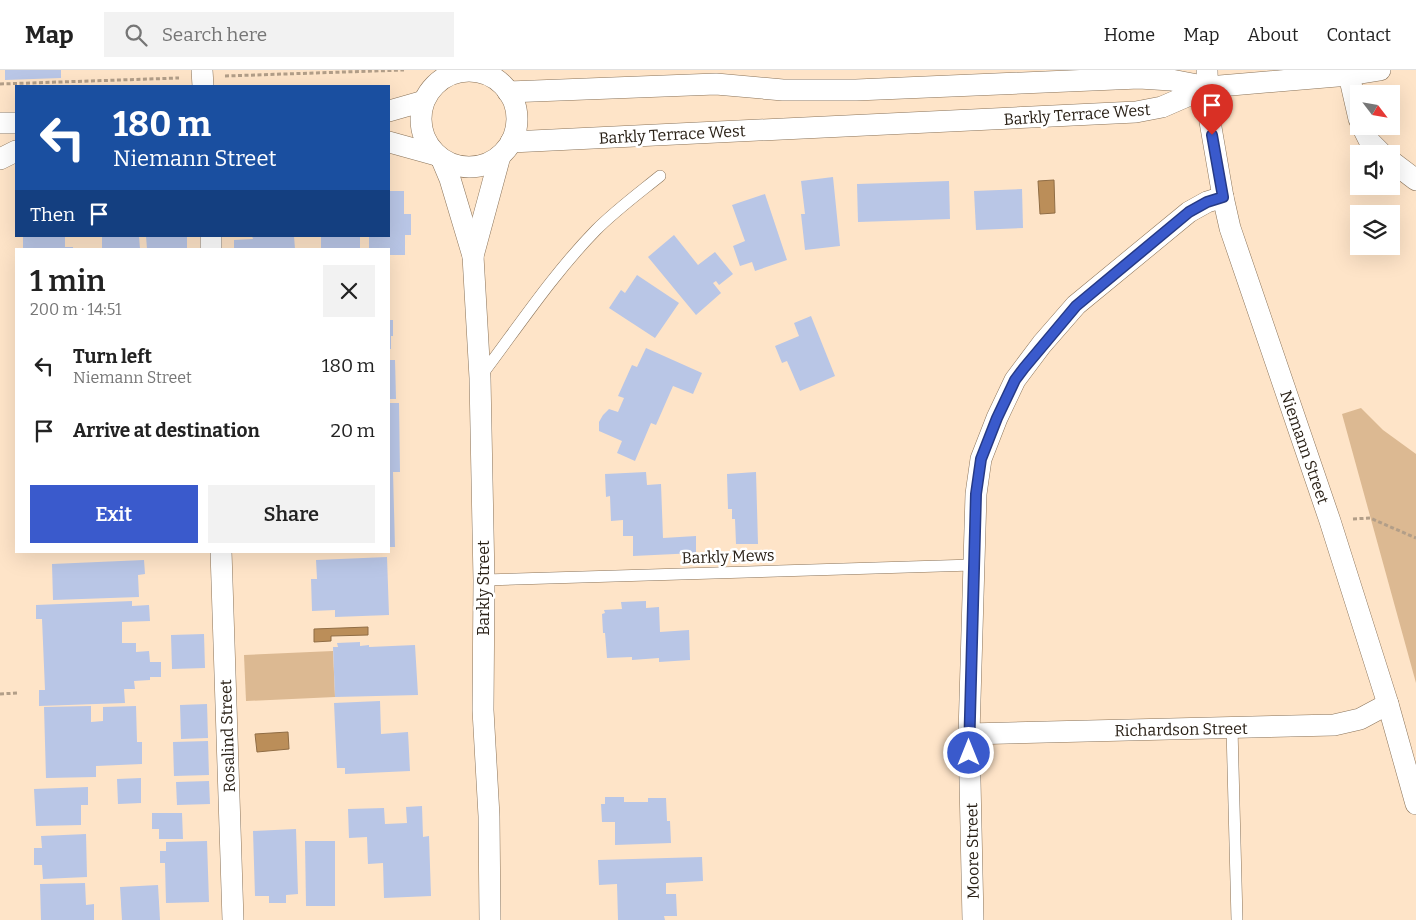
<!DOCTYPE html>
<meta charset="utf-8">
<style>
:root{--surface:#fff;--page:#f2f2f2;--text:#222;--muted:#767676;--line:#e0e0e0;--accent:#3a5acc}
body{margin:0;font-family:Bitter,serif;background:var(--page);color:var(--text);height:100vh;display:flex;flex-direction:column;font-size:19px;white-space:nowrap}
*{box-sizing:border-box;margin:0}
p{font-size:16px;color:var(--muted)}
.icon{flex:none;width:28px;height:28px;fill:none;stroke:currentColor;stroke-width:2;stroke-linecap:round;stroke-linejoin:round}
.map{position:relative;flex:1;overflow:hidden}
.panel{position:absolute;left:15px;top:178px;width:375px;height:305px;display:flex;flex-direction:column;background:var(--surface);border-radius:0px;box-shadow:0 5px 20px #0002}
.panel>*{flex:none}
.hud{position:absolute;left:15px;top:15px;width:375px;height:152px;border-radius:0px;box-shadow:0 5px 20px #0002;background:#1a4fa0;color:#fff;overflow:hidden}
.needle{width:32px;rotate:121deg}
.fabs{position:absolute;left:1350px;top:15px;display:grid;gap:10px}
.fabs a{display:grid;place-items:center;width:50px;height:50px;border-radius:0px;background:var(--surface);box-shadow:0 5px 20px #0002;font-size:25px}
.pin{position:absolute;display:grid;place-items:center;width:42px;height:42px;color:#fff;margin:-51px -21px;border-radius:50% 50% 50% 0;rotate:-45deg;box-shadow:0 0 5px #0007}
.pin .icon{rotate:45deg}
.me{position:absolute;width:55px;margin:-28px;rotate:0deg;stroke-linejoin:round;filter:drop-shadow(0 0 4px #0008)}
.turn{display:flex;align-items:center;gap:18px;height:105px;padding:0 15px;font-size:22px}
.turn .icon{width:65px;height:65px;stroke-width:2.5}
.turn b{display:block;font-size:35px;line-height:42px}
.then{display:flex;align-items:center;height:48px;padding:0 15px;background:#0003;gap:10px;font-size:19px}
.round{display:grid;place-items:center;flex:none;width:52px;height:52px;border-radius:0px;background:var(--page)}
.head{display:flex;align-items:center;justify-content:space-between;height:85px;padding:0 15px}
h1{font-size:30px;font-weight:600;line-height:38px}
.cta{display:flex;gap:10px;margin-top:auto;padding:10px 15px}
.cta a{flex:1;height:58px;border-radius:0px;background:var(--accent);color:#fff;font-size:20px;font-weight:600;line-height:58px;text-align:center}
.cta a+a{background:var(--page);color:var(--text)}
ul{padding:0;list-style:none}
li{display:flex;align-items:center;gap:15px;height:65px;padding:0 15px}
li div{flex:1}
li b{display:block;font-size:19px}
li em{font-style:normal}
header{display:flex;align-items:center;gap:30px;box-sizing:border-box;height:70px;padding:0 25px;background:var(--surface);border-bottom:1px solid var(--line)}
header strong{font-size:24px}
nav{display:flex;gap:28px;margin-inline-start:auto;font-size:18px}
.search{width:350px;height:45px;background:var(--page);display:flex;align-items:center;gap:12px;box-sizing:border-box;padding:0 18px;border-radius:0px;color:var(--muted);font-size:19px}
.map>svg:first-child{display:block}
.green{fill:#dcb992}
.water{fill:#bb8e59;stroke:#906d45}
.building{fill:#b9c6e6}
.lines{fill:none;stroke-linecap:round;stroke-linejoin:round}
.lane-casing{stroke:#8a7359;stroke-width:12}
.street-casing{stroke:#8a7359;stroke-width:22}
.path{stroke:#b29e88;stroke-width:3;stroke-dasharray:4 2.5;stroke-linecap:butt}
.lane{stroke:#fff;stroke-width:11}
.street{stroke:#fff;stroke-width:21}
.route-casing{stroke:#263a85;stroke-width:12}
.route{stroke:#3a5acc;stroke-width:9}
.labels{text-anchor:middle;stroke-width:5;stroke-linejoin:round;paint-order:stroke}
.street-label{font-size:16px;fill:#2a2117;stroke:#fff}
</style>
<header>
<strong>Map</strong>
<div class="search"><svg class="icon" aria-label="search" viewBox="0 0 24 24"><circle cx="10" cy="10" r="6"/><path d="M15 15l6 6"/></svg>Search here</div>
<nav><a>Home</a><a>Map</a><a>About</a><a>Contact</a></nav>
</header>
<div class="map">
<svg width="1416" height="850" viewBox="0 0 1416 850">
<rect width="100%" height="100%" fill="#fee4c8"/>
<g class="green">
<path d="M1361,338L1383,360L1416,384V613L1342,344Z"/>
<path d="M333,581L335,627L246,631L244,585Z"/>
</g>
<g class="water">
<path d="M1054,110L1055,143L1040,144L1038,111Z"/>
<path d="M368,557V565L331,566V571L314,572V559Z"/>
<path d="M288,662L289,679L257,682L255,664Z"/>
</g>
<g class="building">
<path d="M5,0H61V8L5,10Z"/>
<path d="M833,107L840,176L805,180L801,144H805L801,111Z"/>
<path d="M949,111L950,149L858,152L857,114Z"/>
<path d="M1022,119L1023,158L976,160L974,121Z"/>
<path d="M389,121H404V144H411V165H405V185H389V179H369V166H389Z"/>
<path d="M765,124L787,190L755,201L752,192L740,196L733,176L745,171L732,135Z"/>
<path d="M674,165L698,195L715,182L733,204L719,215L716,211L713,213L721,223L696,245L648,187Z"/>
<path d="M23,166H65V177H73V179H23Z"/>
<path d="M102,166H139L140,179H102Z"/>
<path d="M146,166H187V179H147Z"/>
<path d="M252,166H294L295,179H234V170L253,169Z"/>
<rect x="321" y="166" width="39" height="13"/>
<path d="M637,205L679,233L655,268L609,238L621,220L625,223Z"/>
<path d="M811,246L835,306L800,321L787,291L782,293L775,276L799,266L794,253Z"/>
<path d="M389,250H393V266H391V279H389Z"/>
<path d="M646,278L702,303L693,324L673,316L656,355L651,353L635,391L617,383L622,371L599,361V352L603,345L609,339L618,342L624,328L618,326L632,295L637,297Z"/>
<path d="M389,290H395L396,329H389Z"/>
<path d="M389,333H399L400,402H393L395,477H389Z"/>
<path d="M646,402L647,415L661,414L663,468L696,466V483L633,486V466H623V450L611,451L610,426L606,427L605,404Z"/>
<path d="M756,402L758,474H736L735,449H732V439H728L727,404Z"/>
<path d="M387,487L389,545L335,547V540L312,541L311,509H317L316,490Z"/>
<path d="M144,490L145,504L138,505L139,527L53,530L52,494Z"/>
<path d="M132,531V536L149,535L150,551L122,552V573H136V582L149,581L150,592H161V607H150V610L134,611L135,619H124L125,633L39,636V620H45L42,549H36V535Z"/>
<path d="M646,531V538L659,537L660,562L689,560L690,590L659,592V588L632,590V587L607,588L605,563H603L602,544L605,543L604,540L622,539L621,532Z"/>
<path d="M204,564L205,598L172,599L171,565Z"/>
<path d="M360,572V576L369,575V577L415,575L418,625L335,627L333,577H338L337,573Z"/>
<path d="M380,631L381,664L408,662L410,701L345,704V698H337L334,633Z"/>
<path d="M207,634L208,668L181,669L180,635Z"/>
<path d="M91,636V652L103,651V637L136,636L137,672H142V694L96,696V707L46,708L44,637Z"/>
<path d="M208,671L209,705L174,706L173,672Z"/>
<path d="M141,708V733L118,734L117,709Z"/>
<path d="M209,711L210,734L177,735L176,712Z"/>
<path d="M88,717V735H81V755L36,756L34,719Z"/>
<path d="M605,727H624V732H648V728H666L667,751H670L671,773L615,775V752H602L601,734H605Z"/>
<path d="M422,736L423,767L429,766L431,826L384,828L383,793L368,794L367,767L349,768L348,739L384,738L385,754L407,753L406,737Z"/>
<path d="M152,743H182L183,769H159V759H152Z"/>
<path d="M296,759L298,824L286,825V833H269V826H255L253,761Z"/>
<path d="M86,764L87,807L43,809L42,795H34V778H42L41,766Z"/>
<path d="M207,771L209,832L166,833L165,793H160V781H166V772Z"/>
<path d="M305,771H335V836H306Z"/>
<path d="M702,787L703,811L666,813V824H676L677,846H664L665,850H618L617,814L599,815L598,790Z"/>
<path d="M85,813L86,835L94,834V850H41L40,814Z"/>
<path d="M158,815L160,850H122L120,817Z"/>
</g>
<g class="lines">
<defs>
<g id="lane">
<path d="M481,306C518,257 553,204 596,160C616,140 639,123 660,106"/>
<path d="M484,510L973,495"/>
<path d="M1232,658L1237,850"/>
</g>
<g id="street">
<path d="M202,0L203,16"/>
<path d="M1207,0L1208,40L1223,127L1230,158L1330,451L1388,634L1416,734"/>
<circle cx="469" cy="49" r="48"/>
<path d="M1349,5L1359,49"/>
<path d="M508,22L716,14L783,20H856L1139,8L1171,10L1208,17L1349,5L1380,0"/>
<path d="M389,41L424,31"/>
<path d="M0,53H16"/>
<path d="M1362,56L1370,72L1382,84"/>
<path d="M389,72L436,85"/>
<path d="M511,72L1136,42L1162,37L1208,17"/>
<path d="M0,89L16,81"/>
<path d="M442,90L450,109L473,186L480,308L484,510L483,640L489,746L490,850"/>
<path d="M1391,91L1416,110"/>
<path d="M211,166V179"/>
<path d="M473,186L500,86"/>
<path d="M221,481L233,850"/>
<path d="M969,664L1334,655L1360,649L1388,634"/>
<path d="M973,850L969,664L976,424L981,389L997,348L1015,310L1042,274L1076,235L1189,142L1207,132L1223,127"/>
</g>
</defs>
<use href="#lane" class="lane-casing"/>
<use href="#street" class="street-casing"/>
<g class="path">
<path d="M225,6L404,0"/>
<path d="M0,14L179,8"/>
<path d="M1353,449L1370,448L1416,468"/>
<path d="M0,624L17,623"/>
</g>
<use href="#lane" class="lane"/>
<use href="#street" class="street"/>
</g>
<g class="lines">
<defs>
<path id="route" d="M969,683L976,424L981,389L997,348L1015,310L1024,298L1076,236L1189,142L1207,132L1223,127L1212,65"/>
</defs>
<use href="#route" class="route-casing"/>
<use href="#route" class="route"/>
</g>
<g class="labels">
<g class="street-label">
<text transform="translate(1077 44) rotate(-4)" y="6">Barkly Terrace West</text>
<text transform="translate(672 64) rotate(-3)" y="6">Barkly Terrace West</text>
<text transform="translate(1305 377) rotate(71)" y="6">Niemann Street</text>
<text transform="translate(728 486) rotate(-2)" y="6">Barkly Mews</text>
<text transform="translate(483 518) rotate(-90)" y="6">Barkly Street</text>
<text transform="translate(1181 659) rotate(-1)" y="6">Richardson Street</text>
<text transform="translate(227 666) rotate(-92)" y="6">Rosalind Street</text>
<text transform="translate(972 781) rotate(-91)" y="6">Moore Street</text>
</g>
</g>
</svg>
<div class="fabs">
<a><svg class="needle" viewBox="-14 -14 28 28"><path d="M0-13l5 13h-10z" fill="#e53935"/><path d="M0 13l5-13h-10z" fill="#767676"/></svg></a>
<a><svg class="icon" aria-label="sound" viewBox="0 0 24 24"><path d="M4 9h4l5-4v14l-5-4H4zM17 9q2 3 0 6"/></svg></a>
<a><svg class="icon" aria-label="layers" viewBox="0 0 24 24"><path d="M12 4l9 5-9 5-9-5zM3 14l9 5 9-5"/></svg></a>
</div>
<div class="pin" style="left:1212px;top:65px;background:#d93025"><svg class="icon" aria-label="arrive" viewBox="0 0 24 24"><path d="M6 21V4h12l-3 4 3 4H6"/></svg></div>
<svg class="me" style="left:969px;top:683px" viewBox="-20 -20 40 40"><circle r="17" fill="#3a5acc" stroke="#fff" stroke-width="3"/><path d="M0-11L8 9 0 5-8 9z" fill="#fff"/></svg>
<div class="hud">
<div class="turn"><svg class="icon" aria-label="left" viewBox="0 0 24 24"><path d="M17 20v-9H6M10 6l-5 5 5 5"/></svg><div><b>180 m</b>Niemann Street</div></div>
<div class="then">Then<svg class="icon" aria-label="arrive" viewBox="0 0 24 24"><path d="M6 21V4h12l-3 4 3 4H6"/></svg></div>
</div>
<section class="panel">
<div class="head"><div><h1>1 min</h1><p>200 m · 14:51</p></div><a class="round"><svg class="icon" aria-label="close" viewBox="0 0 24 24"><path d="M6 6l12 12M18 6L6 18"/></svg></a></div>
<ul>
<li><svg class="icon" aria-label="left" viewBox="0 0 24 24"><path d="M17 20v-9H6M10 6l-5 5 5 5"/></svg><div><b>Turn left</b><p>Niemann Street</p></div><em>180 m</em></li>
<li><svg class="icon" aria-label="arrive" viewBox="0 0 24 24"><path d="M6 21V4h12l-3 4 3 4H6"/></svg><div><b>Arrive at destination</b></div><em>20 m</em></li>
</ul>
<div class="cta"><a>Exit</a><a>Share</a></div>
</section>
</div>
